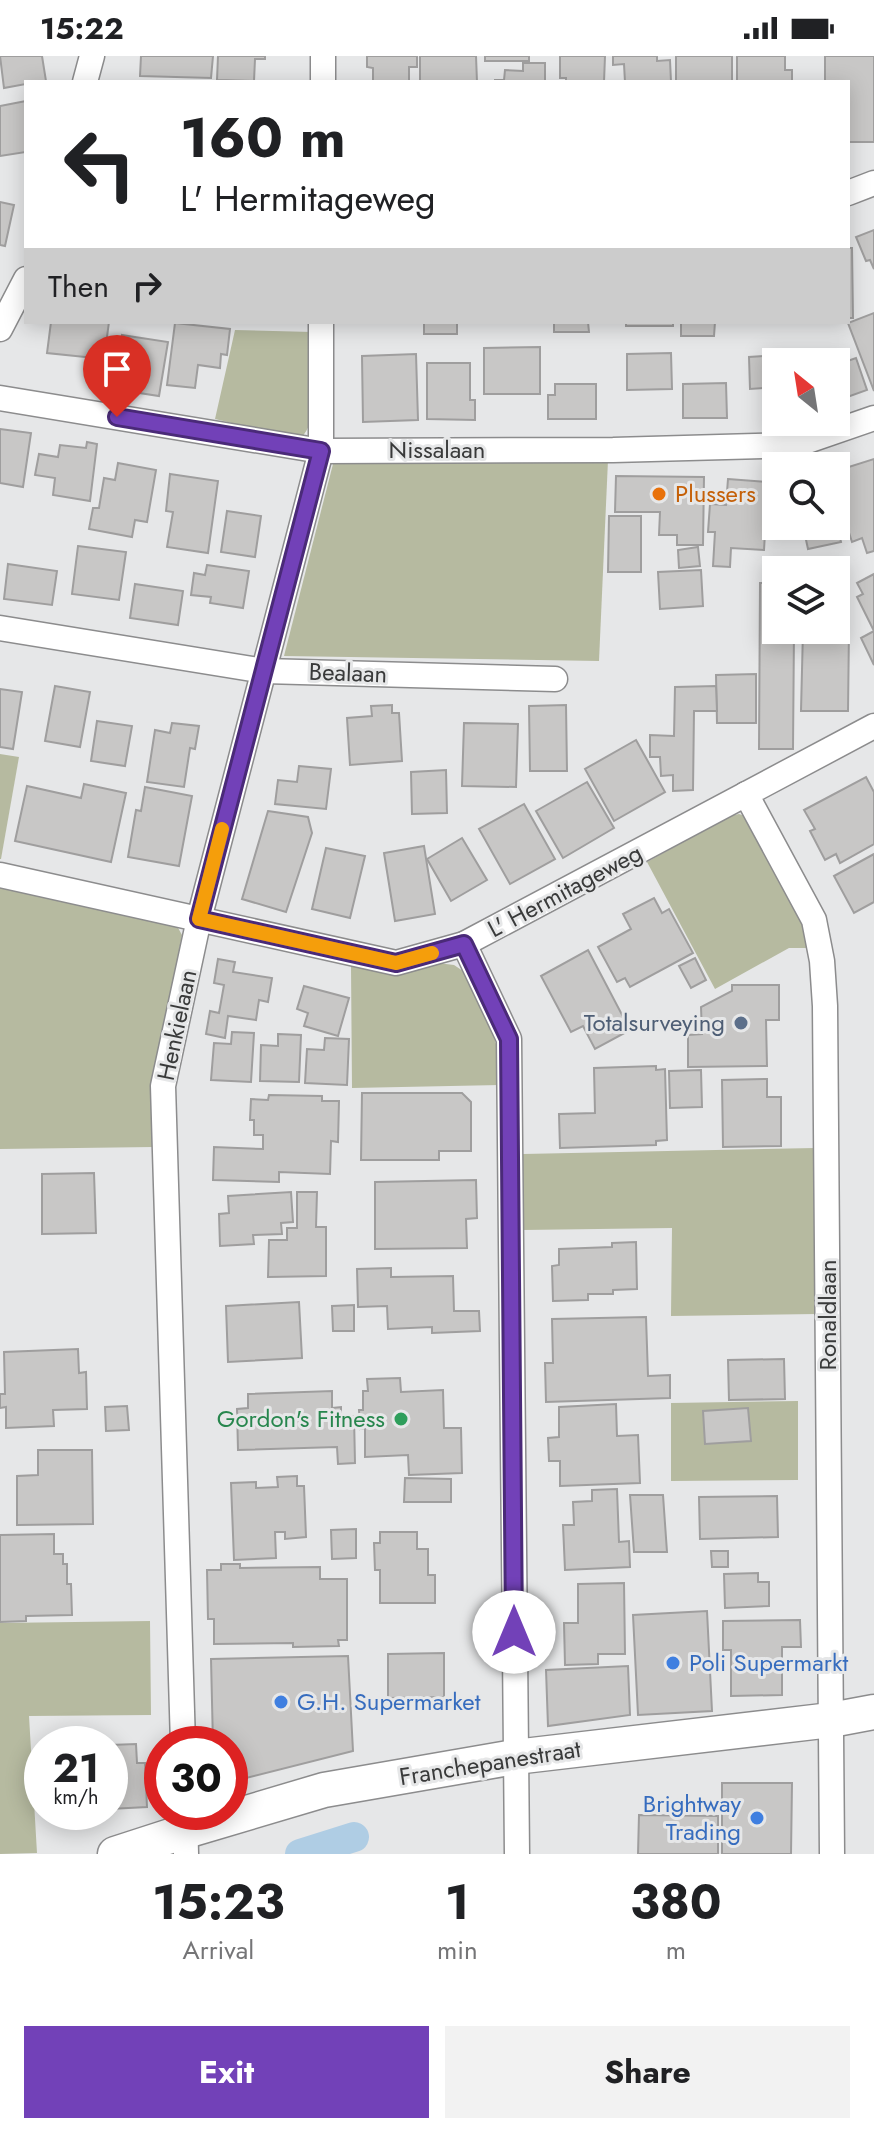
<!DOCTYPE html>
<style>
:root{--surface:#fff;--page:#f2f2f2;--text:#202124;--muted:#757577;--accent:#7241b8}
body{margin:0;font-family:Jost,sans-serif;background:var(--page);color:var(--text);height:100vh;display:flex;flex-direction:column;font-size:30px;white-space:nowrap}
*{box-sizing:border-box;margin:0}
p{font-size:26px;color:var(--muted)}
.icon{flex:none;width:44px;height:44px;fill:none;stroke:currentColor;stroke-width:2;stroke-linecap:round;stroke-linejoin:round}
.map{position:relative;height:1798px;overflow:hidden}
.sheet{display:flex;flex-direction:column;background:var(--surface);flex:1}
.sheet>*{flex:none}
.hud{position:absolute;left:24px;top:24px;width:826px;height:244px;border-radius:0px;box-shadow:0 4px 20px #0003;background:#fff;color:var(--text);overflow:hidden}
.needle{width:52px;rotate:330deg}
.controls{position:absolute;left:762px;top:292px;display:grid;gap:16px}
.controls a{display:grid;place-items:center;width:88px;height:88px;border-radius:0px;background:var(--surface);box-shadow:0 4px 20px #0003;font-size:40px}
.speed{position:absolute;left:24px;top:1670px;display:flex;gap:16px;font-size:40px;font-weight:700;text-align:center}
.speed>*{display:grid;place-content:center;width:104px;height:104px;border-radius:50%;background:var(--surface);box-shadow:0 4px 20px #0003;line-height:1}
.speed small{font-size:20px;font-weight:400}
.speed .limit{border:12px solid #d22;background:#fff;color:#111}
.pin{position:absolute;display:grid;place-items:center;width:68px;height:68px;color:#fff;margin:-82px -34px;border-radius:50% 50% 50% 0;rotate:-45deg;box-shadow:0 0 8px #0007}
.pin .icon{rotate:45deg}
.me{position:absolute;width:88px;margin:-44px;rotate:0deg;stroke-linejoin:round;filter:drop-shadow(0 0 6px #0008)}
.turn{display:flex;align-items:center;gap:28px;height:168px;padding:0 24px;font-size:36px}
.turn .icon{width:104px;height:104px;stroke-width:2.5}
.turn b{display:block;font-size:56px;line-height:68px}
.then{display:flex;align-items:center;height:76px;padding:0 24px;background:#0003;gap:16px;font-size:30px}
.eta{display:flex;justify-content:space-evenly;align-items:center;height:136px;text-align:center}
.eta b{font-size:48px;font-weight:700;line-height:56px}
.primary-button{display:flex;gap:16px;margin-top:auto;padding:16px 24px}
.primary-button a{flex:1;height:92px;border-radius:0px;background:var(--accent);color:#fff;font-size:32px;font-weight:700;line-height:92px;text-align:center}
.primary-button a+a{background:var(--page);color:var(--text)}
.status{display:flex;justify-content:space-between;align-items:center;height:56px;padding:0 40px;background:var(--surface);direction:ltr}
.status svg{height:22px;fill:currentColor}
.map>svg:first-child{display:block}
.green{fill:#b6baa0}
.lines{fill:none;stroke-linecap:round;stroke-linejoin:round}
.canal{stroke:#afcde4;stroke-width:30}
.building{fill:#c8c7c6;stroke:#9f9e9e;stroke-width:2}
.street-casing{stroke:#8c8c8d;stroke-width:27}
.secondary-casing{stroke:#8c8c8d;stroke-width:37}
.street{stroke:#fff;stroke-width:24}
.secondary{stroke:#fff;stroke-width:34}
.route-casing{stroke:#4a2a78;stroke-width:20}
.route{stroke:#7241b8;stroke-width:14}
.slow{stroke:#f59e0b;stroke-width:14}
.food-dot{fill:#e8710a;stroke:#e6e7e8;stroke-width:3}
.service-dot{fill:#5c6f8a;stroke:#e6e7e8;stroke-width:3}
.leisure-dot{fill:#2e9e5b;stroke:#e6e7e8;stroke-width:3}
.shop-dot{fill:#3f7fe0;stroke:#e6e7e8;stroke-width:3}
.labels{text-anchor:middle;stroke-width:6;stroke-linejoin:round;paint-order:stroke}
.street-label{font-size:24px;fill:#393a3a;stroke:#e6e7e8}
.food-label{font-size:24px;fill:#c56008;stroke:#e6e7e8;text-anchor:start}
.service-label{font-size:24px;fill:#4e5e75;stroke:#e6e7e8;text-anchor:end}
.leisure-label{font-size:24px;fill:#27864d;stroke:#e6e7e8;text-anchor:end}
.shop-label{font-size:24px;fill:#366cbe;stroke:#e6e7e8;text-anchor:start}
</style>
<div class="status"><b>15:22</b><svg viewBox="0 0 49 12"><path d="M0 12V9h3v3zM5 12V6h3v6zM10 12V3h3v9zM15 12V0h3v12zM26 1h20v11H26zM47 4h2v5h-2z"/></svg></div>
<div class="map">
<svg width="874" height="1798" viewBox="0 0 874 1798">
<rect width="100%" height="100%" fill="#e6e7e8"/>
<g class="green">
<path d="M235,274L312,276C312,301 322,368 299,383L215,363Z"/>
<path d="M608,404L599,605L284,600L333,408Z"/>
<path d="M0,698L19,701L1,803H0Z"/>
<path d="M739,758L745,760L800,861L809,892H789L715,933L647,806L730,760Z"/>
<path d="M0,831L177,870L182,879L154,1026L153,1091L0,1093Z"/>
<path d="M438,907L454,909L463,915L490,967L498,995L500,1029L352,1032L351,910L399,915Z"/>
<path d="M815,1092L816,1258L671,1260L672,1172L523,1174V1098Z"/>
<path d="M798,1345V1424L671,1425V1347Z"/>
<path d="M150,1565L151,1659L29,1660L37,1797L0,1798V1567Z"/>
</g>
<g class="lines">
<path class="canal" d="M300,1798L354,1781"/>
</g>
<g class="building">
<path d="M0,0H42L46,25L26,26V28L4,32Z"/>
<path d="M141,0H213L211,22L140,20Z"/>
<path d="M218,0H265V3H255L254,25L217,24Z"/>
<path d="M367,0H417V11H409V26H373V12L367,11Z"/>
<path d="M420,0H476L477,26H420Z"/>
<rect x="485" y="0" width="44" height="5"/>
<path d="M560,0H605L604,26H566V22H560Z"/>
<path d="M613,0H657V5L670,4L671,26H625L624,8L613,9Z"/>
<rect x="676" y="0" width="56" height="26"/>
<path d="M737,0H785V14H792V26H737Z"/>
<path d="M825,0H874V86H848V26H825Z"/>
<path d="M523,7H545V26H495V24H504L505,14L523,15Z"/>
<path d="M26,45V96L0,100V50Z"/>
<path d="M0,146L14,149L5,190L0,189Z"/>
<path d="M874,174V213L870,204L866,205L856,181Z"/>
<path d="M848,192H852L853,262H848Z"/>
<path d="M874,257V335L848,267Z"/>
<path d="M51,266H109L104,303L47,297Z"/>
<rect x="424" y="266" width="33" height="12"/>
<path d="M554,266H588L589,276H554Z"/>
<rect x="626" y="266" width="47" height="4"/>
<path d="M681,266H715L714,280H681Z"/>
<path d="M175,267L230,273L227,299L221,298L220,312L198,309L195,332L167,329Z"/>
<path d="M122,279L168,286L159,340L113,333Z"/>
<path d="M540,291V338H484V292Z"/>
<path d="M671,297L672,333L627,334V298Z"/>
<path d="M416,298L418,364L363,366L362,300Z"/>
<path d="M793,298L794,306H776V331L750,333L749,301Z"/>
<path d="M856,302L867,334L836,345V309Z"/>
<path d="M427,307H470V344H475V364L427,363Z"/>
<path d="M726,327L727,362H683V328Z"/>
<path d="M555,328H596V363H548V339H555Z"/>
<path d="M0,373L31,377L23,431L0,427Z"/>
<path d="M87,386L97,388L90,445L53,439L55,422L35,419L39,398L58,401L60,389L86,392Z"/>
<path d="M874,403V495L867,497L862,482L852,486L836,436V415Z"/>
<path d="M118,407L156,414L147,466L135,464L132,481L89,473L93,452H99L104,422L115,424Z"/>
<path d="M170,418L218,425L208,497L167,491L173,456L166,455Z"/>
<path d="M616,420L704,421L703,489H677V479H659L660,456H615Z"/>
<path d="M728,423L768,426L764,494L731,492L730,511L713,510L715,476H708L710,448L726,449Z"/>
<path d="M227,455L261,460L255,501L221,496Z"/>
<path d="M609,460H641V516H608Z"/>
<path d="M836,464L841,486L808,493L803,470H836Z"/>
<path d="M78,490L126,496L119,544L72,538Z"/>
<path d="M698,491L700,510L679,512L678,494Z"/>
<path d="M8,508L57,515L52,549L4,543Z"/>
<path d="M207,509L249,515L243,552L210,547L211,541L191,539L194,517L205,519Z"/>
<path d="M701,514L703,550L660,553L658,516Z"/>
<path d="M874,518V609L861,582L874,575L857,541L863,538L857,527Z"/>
<path d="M760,527H776V574H794L793,693H759Z"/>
<path d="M135,528L183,535L178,569L130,562Z"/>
<path d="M849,573L848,655H801L803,574Z"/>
<path d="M756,618V667H717L716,619Z"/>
<path d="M55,630L90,636L80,691L45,685Z"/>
<path d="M716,630L717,655H694L693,734L673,735V719L661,720L660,701H650V679L674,680L675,631Z"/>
<path d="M0,633L22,636L13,693L0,691Z"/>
<path d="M392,649V657H399L402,705L350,709L347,662L372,660L371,650Z"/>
<path d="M566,649L567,715H530L529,650Z"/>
<path d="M97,665L132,670L125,710L91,705Z"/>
<path d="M172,667L199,670L195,693L190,692L184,731L147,726L155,674L170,677Z"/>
<path d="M464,667L518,668L516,731L462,730Z"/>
<path d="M636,684L665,736L614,765L585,713Z"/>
<path d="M299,710L331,713L326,753L275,748L278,724L297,726Z"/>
<path d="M446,714L447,757L412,758L411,716Z"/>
<path d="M866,721L874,736V788L840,807L836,798L825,804L810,775L815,773L804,754Z"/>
<path d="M587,726L614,772L563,802L536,755Z"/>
<path d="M84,728L126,737L111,806L15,785L27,730L81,742Z"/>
<path d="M145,731L192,740L179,810L128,801L136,754L141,755Z"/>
<path d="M524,748L555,803L510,828L479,773Z"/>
<path d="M268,755L308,761L312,777L286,856L242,843Z"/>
<path d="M462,782L487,824L451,845L427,803Z"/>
<path d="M424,790L435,858L395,865L384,797Z"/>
<path d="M326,792L365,800L350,862L312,853Z"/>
<path d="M874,798V846L854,857L834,820Z"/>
<path d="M654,842L662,857L669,853L693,897L630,931L625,922L617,926L598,891L631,873L623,858Z"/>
<path d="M588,894L630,974L595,993L583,970L571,976L541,920Z"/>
<path d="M695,902L706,924L691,932L679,910Z"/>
<path d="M218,903L235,906L233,916L272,922L268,946L259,944L256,964L228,960L225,982L206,978L210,955L219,957L224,929L214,927Z"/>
<path d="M732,929H779V964H766L767,1010L688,1011V979L702,978L701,951L732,935Z"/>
<path d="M304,930L349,942L338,980L304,970L308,957L297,953Z"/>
<path d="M232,976L254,977L251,1026L211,1024L214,987L231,988Z"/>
<path d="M278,978L301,979L299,1026L260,1025L261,989L278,990Z"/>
<path d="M325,982L349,983L347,1029L305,1027L307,993L324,994Z"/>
<path d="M656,1010V1014L665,1013L667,1084L656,1085V1089L560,1092L559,1058L595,1057L594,1012Z"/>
<path d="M701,1014L702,1051L670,1052L669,1015Z"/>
<path d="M767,1023V1041H781V1090L723,1091L722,1024Z"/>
<path d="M362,1037H462L471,1046V1095H439V1104H361Z"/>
<path d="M269,1039L322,1040V1045H339L338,1086L331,1085L330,1118L279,1116V1126L213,1124L214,1091L263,1093V1079H254V1064H250L251,1043L268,1044Z"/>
<path d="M94,1117L96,1177L42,1178V1118Z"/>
<path d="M476,1124L477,1162L466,1163L467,1192L375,1193V1126Z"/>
<path d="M291,1136L293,1166L281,1167L282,1178L253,1179L254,1188L220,1190L219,1158L229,1157L228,1140Z"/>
<path d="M297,1136H317L316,1171H326V1220L268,1221L269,1184H287V1172H297Z"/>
<path d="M636,1186L637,1233L613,1234V1238H588V1244L553,1245L552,1210L559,1209V1193L612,1191V1187Z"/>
<path d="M391,1212V1221L453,1220L454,1255H479L480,1275L432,1277V1271L388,1273L387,1250L358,1251L357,1213Z"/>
<path d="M299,1246L302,1302L228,1306L226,1250Z"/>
<path d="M354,1249V1275H333L332,1250Z"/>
<path d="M646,1261L648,1320L670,1319V1342L546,1346L545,1307H553L552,1263Z"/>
<path d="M78,1293L79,1317L86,1316L87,1353L53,1354L54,1370L6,1372V1351L0,1352V1338H5L4,1296Z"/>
<path d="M784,1303L785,1343L729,1344L728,1304Z"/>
<path d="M400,1322L401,1336L443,1334L444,1372H461L462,1417L409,1419L408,1399L365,1401V1372L360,1373L359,1354H363V1335H368L367,1323Z"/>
<path d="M332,1335V1352L341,1351V1361L354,1360L355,1407L338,1408L337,1391L238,1394L237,1353L248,1352V1338Z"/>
<path d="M616,1348L617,1380L638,1379L640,1427L560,1430V1405H549L548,1382L559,1381V1351Z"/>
<path d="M127,1350L129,1374L106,1375L105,1351Z"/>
<path d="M748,1352L751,1385L705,1388L703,1355Z"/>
<path d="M38,1394H92L93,1468L17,1469V1420L38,1419Z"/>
<path d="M297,1420V1430H304L306,1481L285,1483V1476H275L276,1502L234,1504L231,1427L256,1426V1432L278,1431L277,1421Z"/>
<path d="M405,1422L451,1423V1446H404Z"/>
<path d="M617,1433L619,1486L629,1485L630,1511L565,1514L563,1469H574L573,1446L592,1445V1434Z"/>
<path d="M630,1439H663L667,1496H634Z"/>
<path d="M777,1440L778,1481L700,1483L699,1441Z"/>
<path d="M356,1473V1502L332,1503L331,1474Z"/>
<path d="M380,1476H417V1493H428V1519H435V1547H380V1514H375L374,1487H380Z"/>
<path d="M54,1478V1498H63V1508H67V1528H71L72,1559L26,1560V1565L0,1566V1479Z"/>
<path d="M711,1495H728V1511H712Z"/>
<path d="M221,1508H240V1512L320,1511V1523H347V1584H338L339,1590L293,1591V1587L214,1588V1563H208L207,1514H221Z"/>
<path d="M758,1517V1526H769V1550L725,1552L724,1518Z"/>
<path d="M624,1527L625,1598H598V1608L565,1609L564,1567H578V1528Z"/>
<path d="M707,1555L712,1655L638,1659L633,1559Z"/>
<path d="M800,1564L801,1591H782V1639L731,1640V1594H723V1565Z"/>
<path d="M444,1597V1641L388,1642V1598Z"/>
<path d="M348,1600L353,1695L230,1726V1688H213L211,1603Z"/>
<path d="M628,1610L630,1659L548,1670L546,1614Z"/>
<path d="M97,1678L98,1688H54V1680Z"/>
<path d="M136,1688L137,1707H145L147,1751L110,1753V1689Z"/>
<path d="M722,1727H792L791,1798H722Z"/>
<path d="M639,1759L718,1760V1798H638Z"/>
</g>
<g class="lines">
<defs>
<g id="street">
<path d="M85,26L92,0"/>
<path d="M323,26V0"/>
<path d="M848,137L874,127"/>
<path d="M0,273L26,223"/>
<path d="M0,342L321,395L613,394L796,389L874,362"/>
<path d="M0,572L264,615L555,623"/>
<path d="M746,738L814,864L822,905L825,950L832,1798"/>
<path d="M0,819L396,907L464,888L874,670"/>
<path d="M464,888L509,983L517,1798"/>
<path d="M183,1688L163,1030L199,863L321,395V266"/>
<path d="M185,1756L186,1798"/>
</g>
<path id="secondary" d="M115,1798L186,1775L324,1734L515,1701L831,1664L874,1656"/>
</defs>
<use href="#street" class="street-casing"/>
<use href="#secondary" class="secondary-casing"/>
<use href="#street" class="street"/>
<use href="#secondary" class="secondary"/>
</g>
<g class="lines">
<defs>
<path id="route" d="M117,361L321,395L199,863L396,907L464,888L509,983L514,1576"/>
</defs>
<use href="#route" class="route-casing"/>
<use href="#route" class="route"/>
<path class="slow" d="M222,773L199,863L396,907L432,897"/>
</g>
<circle class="food-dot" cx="659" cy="438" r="8"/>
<circle class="service-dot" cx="741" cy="967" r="8"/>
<circle class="leisure-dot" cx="401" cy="1363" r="8"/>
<g class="shop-dot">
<circle cx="673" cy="1607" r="8"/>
<circle cx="281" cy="1646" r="8"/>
<circle cx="757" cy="1762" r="8"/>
</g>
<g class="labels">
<g class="street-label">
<text x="437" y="402">Nissalaan</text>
<text transform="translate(348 617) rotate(2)" y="8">Bealaan</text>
<text transform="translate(565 835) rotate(-28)" y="8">L' Hermitageweg</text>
<text transform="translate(177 969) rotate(-78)" y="8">Henkielaan</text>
<text transform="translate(828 1259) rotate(-90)" y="8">Ronaldlaan</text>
<text transform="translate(490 1707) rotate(-9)" y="8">Franchepanestraat</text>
</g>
<g class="food-label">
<text x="675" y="446">Plussers</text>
</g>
<g class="service-label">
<text x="725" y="975">Totalsurveying</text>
</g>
<g class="leisure-label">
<text x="385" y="1371">Gordon's Fitness</text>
</g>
<g class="shop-label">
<text x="689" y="1615">Poli Supermarkt</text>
<text x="297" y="1654">G.H. Supermarket</text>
<text x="741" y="1756" text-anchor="end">Brightway<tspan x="741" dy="28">Trading</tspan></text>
</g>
</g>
</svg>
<div class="controls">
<a><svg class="needle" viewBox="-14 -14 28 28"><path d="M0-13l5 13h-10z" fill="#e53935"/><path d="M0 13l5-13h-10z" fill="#757577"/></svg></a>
<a><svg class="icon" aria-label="search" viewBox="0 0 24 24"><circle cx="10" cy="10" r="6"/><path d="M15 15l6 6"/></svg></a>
<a><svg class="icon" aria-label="layers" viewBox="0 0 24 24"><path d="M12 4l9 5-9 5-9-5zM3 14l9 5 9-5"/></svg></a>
</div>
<div class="speed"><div>21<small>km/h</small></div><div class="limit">30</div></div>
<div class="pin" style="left:117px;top:361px;background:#d93025"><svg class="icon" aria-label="arrive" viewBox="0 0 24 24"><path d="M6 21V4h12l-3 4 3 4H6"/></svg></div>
<svg class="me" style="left:514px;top:1576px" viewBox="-20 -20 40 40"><circle r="19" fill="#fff"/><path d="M0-13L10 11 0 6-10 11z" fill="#7241b8"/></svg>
<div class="hud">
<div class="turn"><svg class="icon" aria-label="left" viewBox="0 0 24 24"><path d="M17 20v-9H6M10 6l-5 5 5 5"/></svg><div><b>160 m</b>L' Hermitageweg</div></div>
<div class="then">Then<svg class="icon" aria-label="right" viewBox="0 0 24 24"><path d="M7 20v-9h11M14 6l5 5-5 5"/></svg></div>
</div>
</div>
<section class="sheet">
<div class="eta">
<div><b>15:23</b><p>Arrival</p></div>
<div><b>1</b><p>min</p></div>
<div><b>380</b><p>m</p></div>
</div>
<div class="primary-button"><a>Exit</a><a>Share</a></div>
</section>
